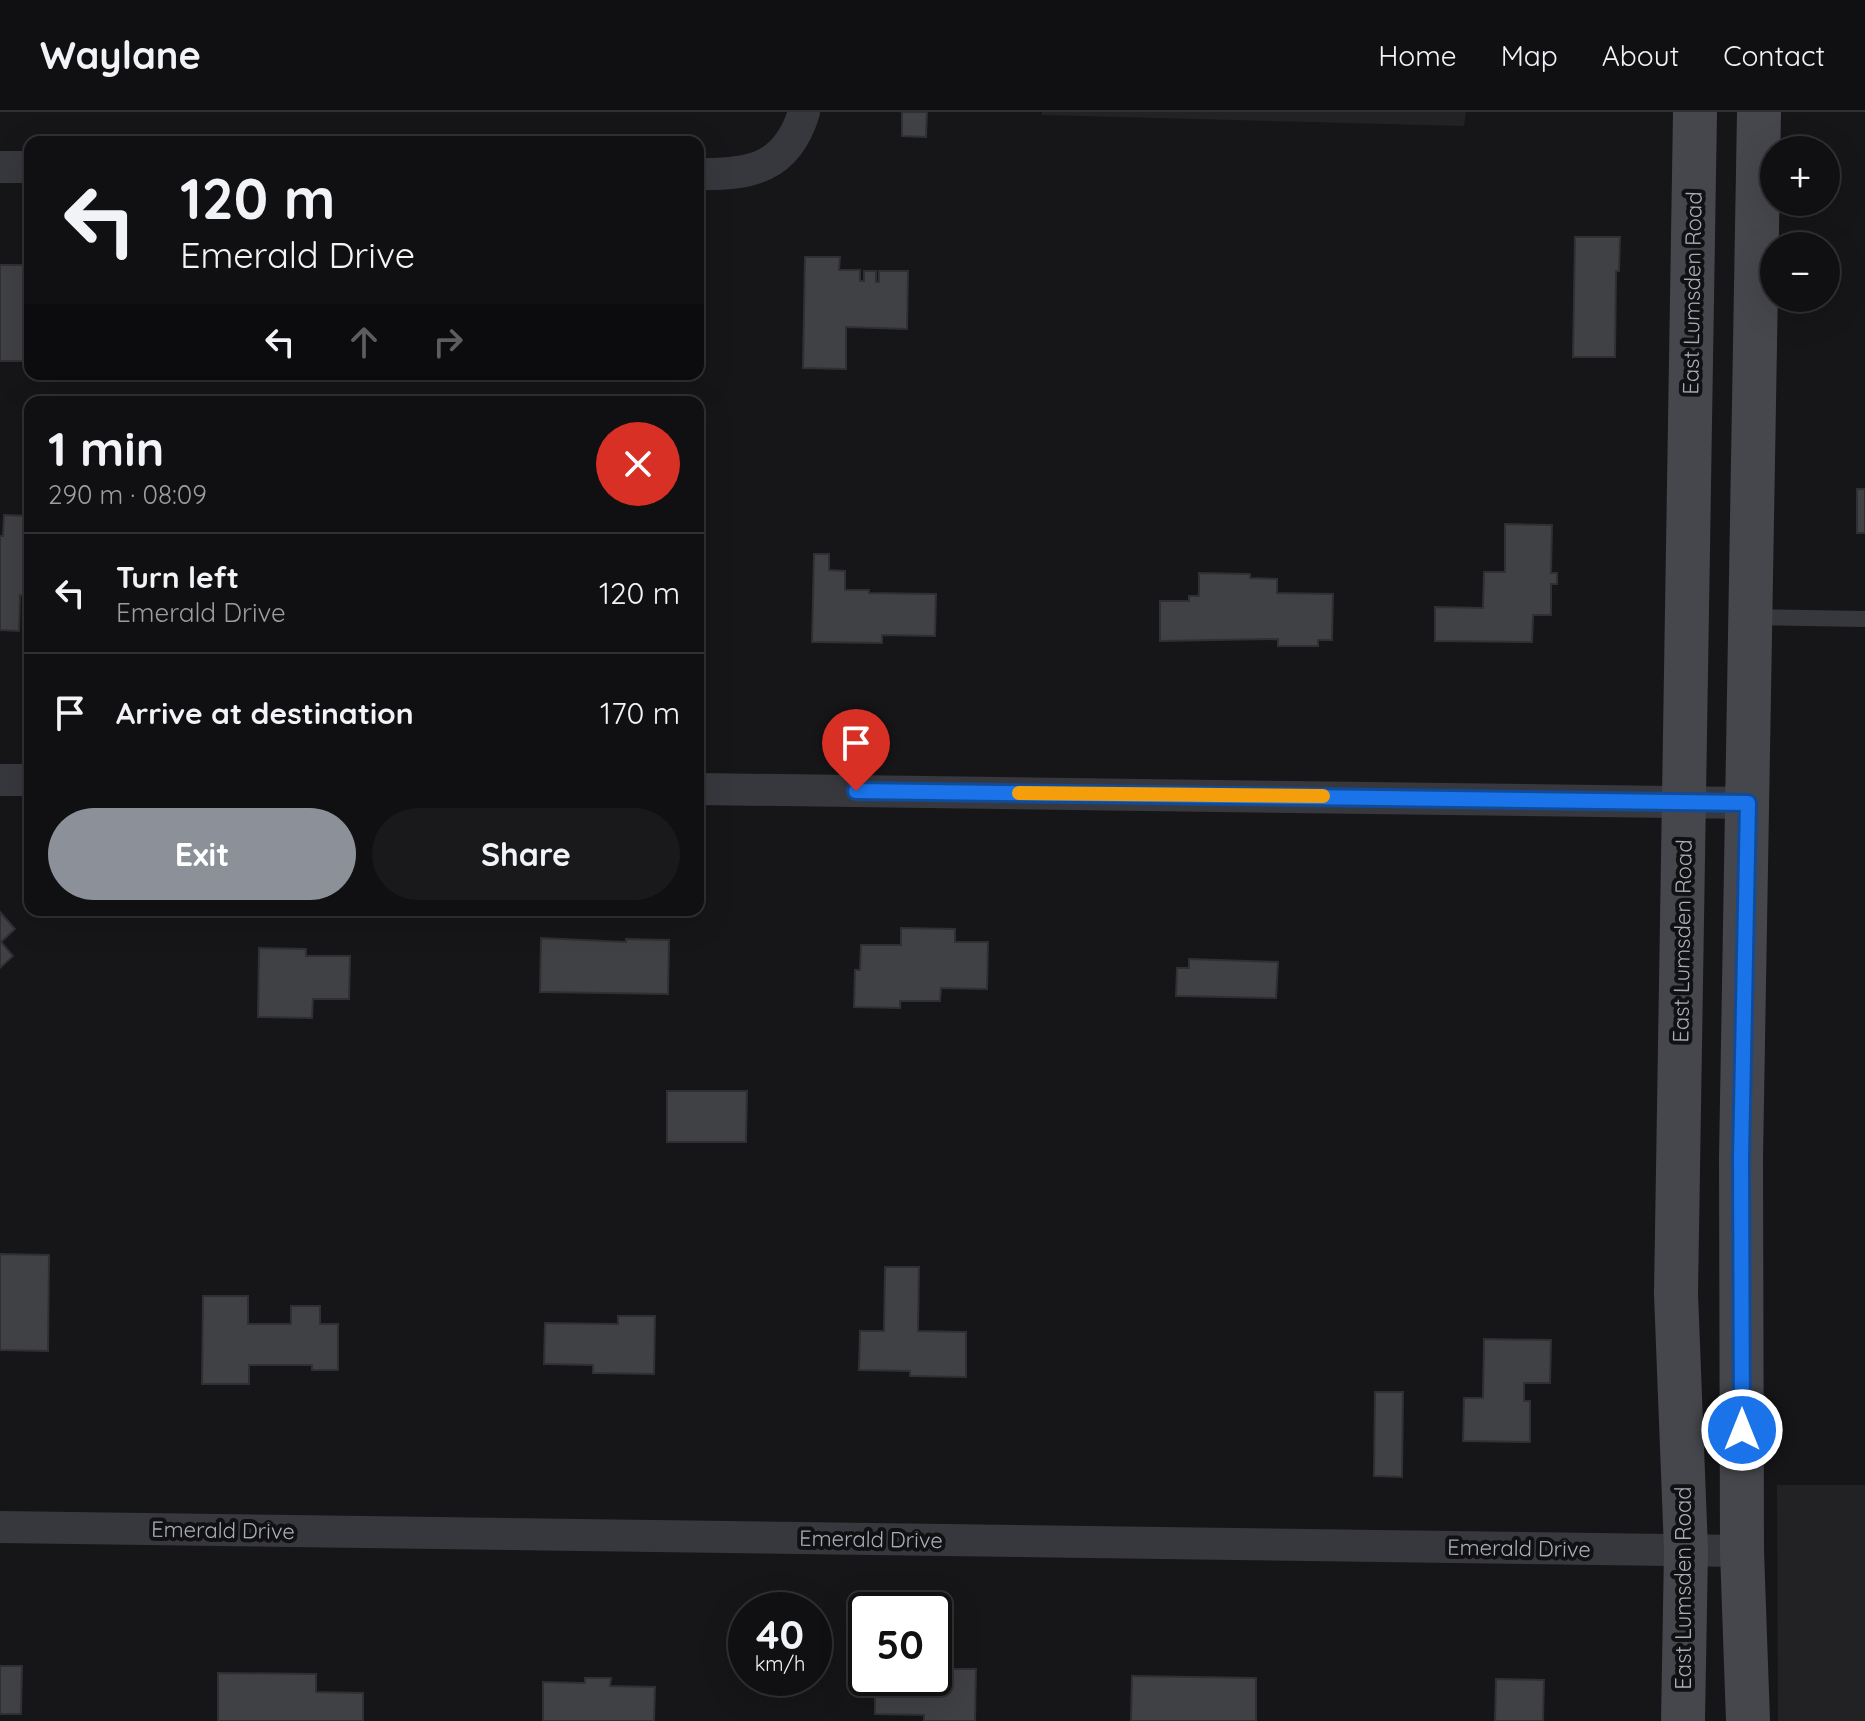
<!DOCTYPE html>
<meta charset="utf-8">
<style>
:root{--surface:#101012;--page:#19191b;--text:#f1f3f6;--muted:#9c9d9f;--line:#303032;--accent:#8c9099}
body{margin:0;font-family:Quicksand,sans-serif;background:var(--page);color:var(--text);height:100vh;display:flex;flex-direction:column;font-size:30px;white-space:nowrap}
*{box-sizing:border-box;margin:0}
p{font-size:26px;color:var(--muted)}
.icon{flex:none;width:44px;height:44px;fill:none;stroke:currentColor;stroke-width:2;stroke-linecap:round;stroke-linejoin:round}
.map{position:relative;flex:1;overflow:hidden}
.side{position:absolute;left:24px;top:284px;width:680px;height:520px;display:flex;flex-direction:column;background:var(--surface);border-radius:16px;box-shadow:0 8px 32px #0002,0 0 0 2px var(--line)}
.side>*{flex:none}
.banner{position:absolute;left:24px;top:24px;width:680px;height:244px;border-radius:16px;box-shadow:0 8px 32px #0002,0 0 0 2px var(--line);background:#101012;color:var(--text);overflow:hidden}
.tools{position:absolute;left:1760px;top:24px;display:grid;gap:16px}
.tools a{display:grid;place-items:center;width:80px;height:80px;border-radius:50%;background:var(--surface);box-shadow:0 8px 32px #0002,0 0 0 2px var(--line);font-size:40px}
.speed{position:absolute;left:728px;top:1480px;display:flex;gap:16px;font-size:40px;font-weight:700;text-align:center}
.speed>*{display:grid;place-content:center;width:104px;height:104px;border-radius:50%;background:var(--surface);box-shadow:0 8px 32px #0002,0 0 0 2px var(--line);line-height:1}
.speed small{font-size:20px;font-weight:400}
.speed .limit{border:4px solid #111;border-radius:12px;background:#fff;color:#111}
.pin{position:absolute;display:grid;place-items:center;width:68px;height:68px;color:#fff;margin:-82px -34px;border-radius:50% 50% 50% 0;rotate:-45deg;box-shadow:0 0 8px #0007}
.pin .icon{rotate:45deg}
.me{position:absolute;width:88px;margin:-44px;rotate:0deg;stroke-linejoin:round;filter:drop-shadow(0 0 6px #0008)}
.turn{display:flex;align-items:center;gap:28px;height:168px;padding:0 24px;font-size:36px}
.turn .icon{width:104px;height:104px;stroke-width:2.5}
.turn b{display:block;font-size:56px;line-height:68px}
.lanes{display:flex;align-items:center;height:76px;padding:0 24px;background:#0003;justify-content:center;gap:40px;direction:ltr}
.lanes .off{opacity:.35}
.round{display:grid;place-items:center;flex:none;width:84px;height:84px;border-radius:42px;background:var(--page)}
.overview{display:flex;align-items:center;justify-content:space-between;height:136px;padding:0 24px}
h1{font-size:48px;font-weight:800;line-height:60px}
.primary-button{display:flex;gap:16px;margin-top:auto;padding:16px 24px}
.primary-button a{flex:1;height:92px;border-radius:48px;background:var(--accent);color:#fff;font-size:32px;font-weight:800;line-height:92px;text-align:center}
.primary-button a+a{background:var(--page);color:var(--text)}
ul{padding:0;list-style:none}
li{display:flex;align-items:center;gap:24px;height:120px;padding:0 24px;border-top:2px solid var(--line)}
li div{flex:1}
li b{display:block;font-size:30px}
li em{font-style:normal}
header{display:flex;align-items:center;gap:48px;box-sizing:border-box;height:112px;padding:0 40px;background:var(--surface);border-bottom:2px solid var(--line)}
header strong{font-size:38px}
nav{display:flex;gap:44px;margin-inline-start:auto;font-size:28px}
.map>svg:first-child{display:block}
.built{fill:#222225}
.building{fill:#404145;stroke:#303034;stroke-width:2}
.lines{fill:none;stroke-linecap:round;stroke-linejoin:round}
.lane{stroke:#37383d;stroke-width:16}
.street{stroke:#37383d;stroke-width:32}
.secondary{stroke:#45474d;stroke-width:44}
.route-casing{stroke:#114b97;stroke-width:20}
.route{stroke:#1a73e8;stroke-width:14}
.slow{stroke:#f59e0b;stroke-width:14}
.labels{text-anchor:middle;stroke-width:8;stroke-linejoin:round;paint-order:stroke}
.street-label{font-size:22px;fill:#a8adb8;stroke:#111113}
</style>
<header>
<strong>Waylane</strong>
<nav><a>Home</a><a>Map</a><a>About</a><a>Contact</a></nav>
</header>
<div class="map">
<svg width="1865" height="1609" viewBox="0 0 1865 1609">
<rect width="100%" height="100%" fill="#161618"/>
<g class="built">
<path d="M1042,0H1466L1464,14L1042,3Z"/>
<path d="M1777,1373H1865V1609H1778Z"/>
</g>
<g class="building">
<path d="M902,0H927L926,25L902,24Z"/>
<path d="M1575,125H1620L1619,159H1616L1615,245H1573Z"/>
<path d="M805,145H840L839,158H860V169H864V159H876V170H879V159H908L907,217L846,215V257L803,256Z"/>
<rect x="0" y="153" width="30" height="96"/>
<rect x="1857" y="377" width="8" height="44"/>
<path d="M4,403L30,404V484L20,483L19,519L0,518V424H3Z"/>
<path d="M1505,412L1552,413L1551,461H1557V472H1551V503H1533L1532,530L1435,529V495L1483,496L1484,460H1505Z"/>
<path d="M814,442H829V458L845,459V478H869V481L936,482L935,524L882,523V531L812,530Z"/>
<path d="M1199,461L1250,462V466L1277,467V481L1333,482L1332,528H1318V534H1278V527L1160,529V489H1189V484H1199Z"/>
<path d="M0,800L15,817L1,830L13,844L0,856Z"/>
<path d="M901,816L955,817V830H988L987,877L941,876L940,889H900V896L854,895L855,858H860L861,833H901Z"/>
<path d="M541,826L626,830V827L669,828L668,882L540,880Z"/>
<path d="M259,836L306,837V844H350L349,887H313L312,906L258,905Z"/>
<path d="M1189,847L1278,850L1276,886L1176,884L1177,856H1189Z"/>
<path d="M667,979H747L746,1030H667Z"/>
<path d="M0,1142L49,1143L48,1239L0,1238Z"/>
<path d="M885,1155H919L918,1219L966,1220V1265L910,1264V1259L859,1258L860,1219H884Z"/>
<path d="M203,1184H248V1212H291V1194H320V1212H338V1258H312V1253H249V1272H202Z"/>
<path d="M618,1204H655L654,1262L593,1261V1253L544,1252L545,1211L618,1212Z"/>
<path d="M1484,1227L1551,1228L1550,1271H1524V1289H1530V1330L1463,1329L1464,1286H1483Z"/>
<path d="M1375,1280H1403L1402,1365L1374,1364Z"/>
<path d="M0,1554H22L21,1602H0Z"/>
<path d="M934,1557H976L975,1609H924V1603L875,1602V1566H934Z"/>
<path d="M218,1561L316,1562V1580L363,1581V1609H218Z"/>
<path d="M1132,1564L1256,1566V1609H1131Z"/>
<path d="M585,1566H611L610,1574L655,1575L654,1609H543V1570L585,1571Z"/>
<path d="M1496,1567L1544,1568L1543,1609H1495Z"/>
</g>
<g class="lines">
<path class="lane" d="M1752,505L1865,507"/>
<g class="street">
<path d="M0,55H30"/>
<path d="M698,62C751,63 787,56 804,0"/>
<path d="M0,668H30"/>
<path d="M698,677L1748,691"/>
<path d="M0,1415L1742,1439"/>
</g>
<g class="secondary">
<path d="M1683,1609L1686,1438L1676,1182L1695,0"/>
<path d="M1748,1609L1742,1439L1741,1046L1759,0"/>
</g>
</g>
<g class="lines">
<defs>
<path id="route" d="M856,679L1748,691L1741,1046L1742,1318"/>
</defs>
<use href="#route" class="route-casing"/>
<use href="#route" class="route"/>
<path class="slow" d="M1019,681L1323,684"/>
</g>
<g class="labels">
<g class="street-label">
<text transform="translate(1692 181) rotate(-89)" y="8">East Lumsden Road</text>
<text transform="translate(1682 829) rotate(-89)" y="8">East Lumsden Road</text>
<text transform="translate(223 1418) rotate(1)" y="8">Emerald Drive</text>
<text transform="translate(871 1427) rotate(1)" y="8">Emerald Drive</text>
<text transform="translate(1519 1436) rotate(1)" y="8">Emerald Drive</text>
<text transform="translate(1683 1476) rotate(-90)" y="8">East Lumsden Road</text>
</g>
</g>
</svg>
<div class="tools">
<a>+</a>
<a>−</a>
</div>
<div class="speed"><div>40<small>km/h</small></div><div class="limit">50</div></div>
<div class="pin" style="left:856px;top:679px;background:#d93025"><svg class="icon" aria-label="arrive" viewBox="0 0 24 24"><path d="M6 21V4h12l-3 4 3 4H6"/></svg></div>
<svg class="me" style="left:1742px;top:1318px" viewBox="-20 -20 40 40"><circle r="17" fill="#1a73e8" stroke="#fff" stroke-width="3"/><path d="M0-11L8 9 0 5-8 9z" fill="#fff"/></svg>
<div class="banner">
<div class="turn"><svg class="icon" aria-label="left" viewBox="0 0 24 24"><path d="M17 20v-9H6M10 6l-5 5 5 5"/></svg><div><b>120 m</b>Emerald Drive</div></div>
<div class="lanes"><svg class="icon" aria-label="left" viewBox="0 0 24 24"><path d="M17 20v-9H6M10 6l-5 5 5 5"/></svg><svg class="icon off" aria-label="ahead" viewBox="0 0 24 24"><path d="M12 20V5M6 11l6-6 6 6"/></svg><svg class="icon off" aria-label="right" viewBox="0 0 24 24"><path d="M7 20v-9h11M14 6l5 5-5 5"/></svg></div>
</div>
<section class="side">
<div class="overview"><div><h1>1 min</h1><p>290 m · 08:09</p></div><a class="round" style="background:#d93025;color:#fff"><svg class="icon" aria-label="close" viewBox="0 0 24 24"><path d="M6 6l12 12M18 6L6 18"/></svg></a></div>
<ul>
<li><svg class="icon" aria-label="left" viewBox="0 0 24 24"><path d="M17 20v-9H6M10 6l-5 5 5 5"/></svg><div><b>Turn left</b><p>Emerald Drive</p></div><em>120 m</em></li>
<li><svg class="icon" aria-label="arrive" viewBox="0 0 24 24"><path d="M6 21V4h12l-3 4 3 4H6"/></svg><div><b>Arrive at destination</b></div><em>170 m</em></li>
</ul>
<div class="primary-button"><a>Exit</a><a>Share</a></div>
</section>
</div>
